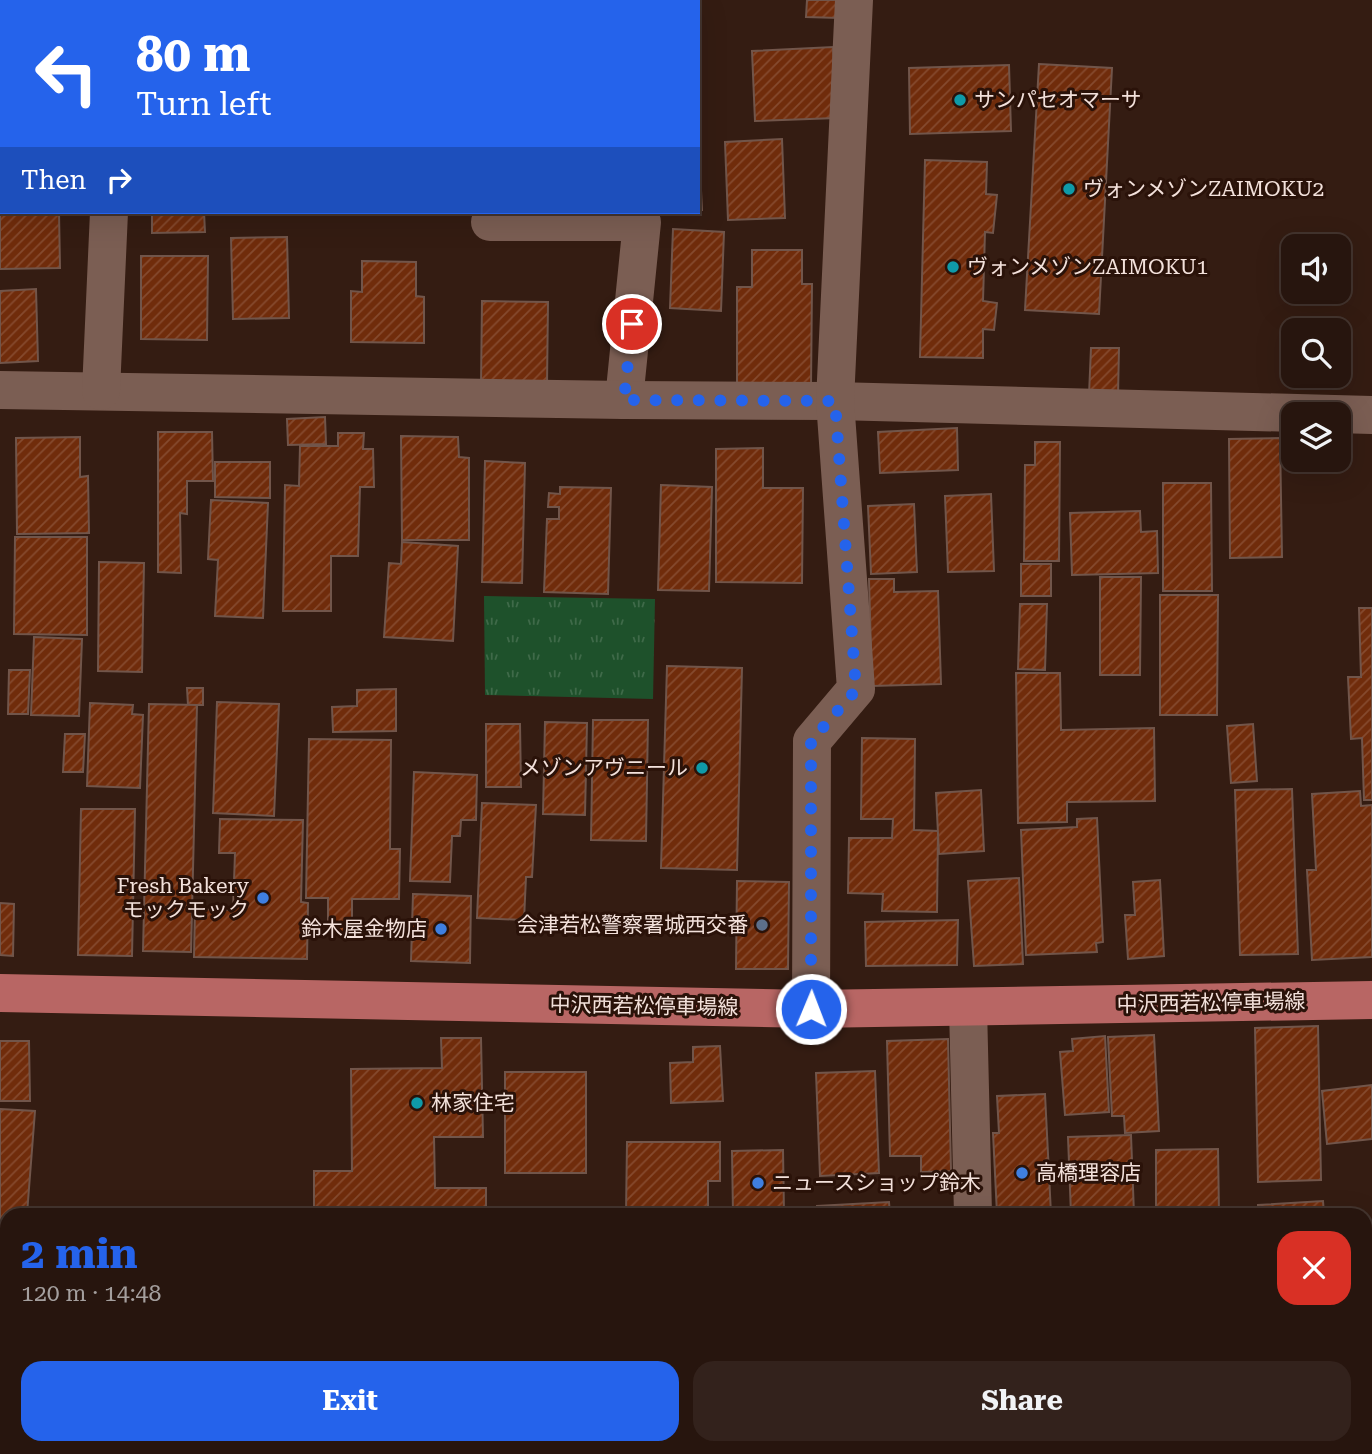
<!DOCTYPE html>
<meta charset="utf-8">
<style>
:root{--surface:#27150e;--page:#33221c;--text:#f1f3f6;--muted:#a49f9e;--line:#43342e;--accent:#2563eb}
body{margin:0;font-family:"Roboto Serif","Noto Sans JP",serif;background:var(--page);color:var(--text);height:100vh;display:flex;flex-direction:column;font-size:26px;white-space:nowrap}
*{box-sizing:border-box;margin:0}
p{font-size:23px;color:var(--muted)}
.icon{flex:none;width:38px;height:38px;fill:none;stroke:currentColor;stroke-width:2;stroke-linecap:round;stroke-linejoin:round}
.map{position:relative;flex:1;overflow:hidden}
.side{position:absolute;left:0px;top:1208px;width:1372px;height:247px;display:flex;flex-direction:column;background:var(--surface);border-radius:21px 21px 0 0;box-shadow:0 7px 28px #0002,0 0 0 2px var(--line)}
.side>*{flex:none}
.guide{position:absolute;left:0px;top:0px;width:700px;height:214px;box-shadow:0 7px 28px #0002,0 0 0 2px var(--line);background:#2563eb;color:#fff;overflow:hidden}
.buttons{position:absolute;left:1281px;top:234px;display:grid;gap:14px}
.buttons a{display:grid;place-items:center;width:70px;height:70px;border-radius:14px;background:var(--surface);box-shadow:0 7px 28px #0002,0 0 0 2px var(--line);font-size:35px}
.pin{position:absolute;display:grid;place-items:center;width:60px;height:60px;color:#fff;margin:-30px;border:4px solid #fff;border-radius:50%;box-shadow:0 2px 7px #0007}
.me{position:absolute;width:77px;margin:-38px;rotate:1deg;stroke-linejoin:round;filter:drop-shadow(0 0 5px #0008)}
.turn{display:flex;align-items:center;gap:24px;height:147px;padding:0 21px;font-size:32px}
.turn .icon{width:91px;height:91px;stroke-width:2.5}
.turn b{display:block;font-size:49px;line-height:60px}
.then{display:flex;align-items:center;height:66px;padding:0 21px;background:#0003;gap:14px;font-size:26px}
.round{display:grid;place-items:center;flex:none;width:74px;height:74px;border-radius:21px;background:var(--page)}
.overview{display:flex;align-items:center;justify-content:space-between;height:119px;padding:0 21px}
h1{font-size:42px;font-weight:700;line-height:52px;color:var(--accent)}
.action{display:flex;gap:14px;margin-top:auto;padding:14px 21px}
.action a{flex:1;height:80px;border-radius:21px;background:var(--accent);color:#fff;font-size:28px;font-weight:700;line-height:80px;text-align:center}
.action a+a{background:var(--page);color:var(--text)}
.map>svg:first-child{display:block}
.grass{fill:url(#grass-tufts)}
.building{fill:url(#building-hatch);stroke:#71554a;stroke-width:2}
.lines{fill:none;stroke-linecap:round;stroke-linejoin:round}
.minor{stroke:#7b5e53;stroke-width:38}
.major{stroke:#b86664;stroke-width:38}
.route{stroke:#2563eb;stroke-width:12;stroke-dasharray:0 21.6}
.culture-dot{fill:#0f9aa8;stroke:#2a1209;stroke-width:2.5}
.shop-dot{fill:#3f7fe0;stroke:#2a1209;stroke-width:2.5}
.service-dot{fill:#5c6f8a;stroke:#2a1209;stroke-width:2.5}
.labels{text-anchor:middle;stroke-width:6;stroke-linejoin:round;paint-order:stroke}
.poi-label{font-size:21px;fill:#f3e1db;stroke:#2a1209;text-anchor:start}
.street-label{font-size:21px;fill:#f3e1db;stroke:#2a1209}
</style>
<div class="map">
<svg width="1372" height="1454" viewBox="0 0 1372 1454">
<defs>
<pattern id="grass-tufts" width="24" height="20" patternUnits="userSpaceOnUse" patternTransform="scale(1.75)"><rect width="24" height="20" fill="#1e512b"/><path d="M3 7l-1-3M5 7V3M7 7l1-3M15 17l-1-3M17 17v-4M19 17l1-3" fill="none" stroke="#3f6a49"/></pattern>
<pattern id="building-hatch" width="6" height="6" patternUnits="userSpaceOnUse" patternTransform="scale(1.75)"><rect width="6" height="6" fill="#702c0b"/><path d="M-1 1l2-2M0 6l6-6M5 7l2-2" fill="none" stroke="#854a2e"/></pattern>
</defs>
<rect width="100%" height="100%" fill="#341c12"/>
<path class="grass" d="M484,596L655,599L653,699L485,695Z"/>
<g class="building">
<rect x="104" y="0" width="96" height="2"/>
<path d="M616,0H686L616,2Z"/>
<path d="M807,0H839V18L806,17Z"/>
<path d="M833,47L836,118L755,121L752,51Z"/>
<path d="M1039,64L1112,68L1099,314L1025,310Z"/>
<path d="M1009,65L1011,131L910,134L909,68Z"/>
<path d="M698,131L702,210H698Z"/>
<path d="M782,139L785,218L728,220L725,142Z"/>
<path d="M0,156L2,212H59L60,268L0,269Z"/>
<path d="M925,160L987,162L986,194L997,195L993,233L985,232L983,301L997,303L994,330L983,329V358L920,357Z"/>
<path d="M152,212H204L205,232L152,233Z"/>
<path d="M673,229L724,232L721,311L670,308Z"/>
<path d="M287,237L289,318L233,319L231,238Z"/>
<path d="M752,250H802V284H812L811,387H737V287H752Z"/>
<path d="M141,256H208L207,340L141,339Z"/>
<path d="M362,261L416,262V296L424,297V343L351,342V291L362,292Z"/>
<path d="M36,289L38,361L0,363V291Z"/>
<path d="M482,301L548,302L547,385H481Z"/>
<path d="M1091,348H1119L1118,396L1089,395Z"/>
<path d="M325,417L326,444L288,445L287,419Z"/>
<path d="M957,428L958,470L880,473L878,432Z"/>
<path d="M158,432H212L213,481H187V514L180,513L181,573L158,572Z"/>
<path d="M338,433H364L363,449H373L374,487H360L358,556H331V611H283L285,485L299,486L300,446H338Z"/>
<path d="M401,436L458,437L459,457L469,458V540H402Z"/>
<path d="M80,437V477L88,476L89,533L17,534L16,438Z"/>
<path d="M1280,438L1282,557L1230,558L1229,439Z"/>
<path d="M1035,442H1060L1059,561H1024L1025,465H1035Z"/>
<path d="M763,448V488H803L802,583L716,582V449Z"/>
<path d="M485,461L525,463L522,583L482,582Z"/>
<path d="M215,462H270V498L215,497Z"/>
<path d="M1163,483H1211L1212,591H1163Z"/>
<path d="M661,485L712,487L709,591L658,590Z"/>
<path d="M560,487L611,488L608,594L544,592L547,519H559V507H548L549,493L560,494Z"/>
<path d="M991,494L994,571L948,572L945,496Z"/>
<path d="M211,500L268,503L263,618L215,616L218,560L208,559Z"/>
<path d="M914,504L917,572L871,574L868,506Z"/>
<path d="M1140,511L1141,532L1157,531L1158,573L1072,575L1070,513Z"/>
<path d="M15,537H87V635L14,634Z"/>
<path d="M402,542L458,546L453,641L384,637L389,563L401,564Z"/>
<path d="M99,562L144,563L142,672L98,671Z"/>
<rect x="1021" y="564" width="30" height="32"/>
<path d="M1100,577H1141L1140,675H1100Z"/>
<path d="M869,579H894V592L938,591L941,684L872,686Z"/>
<path d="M1160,595H1218L1217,715H1160Z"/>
<path d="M1020,604H1047L1045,670L1018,669Z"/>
<path d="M1359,608H1372V800H1364L1362,738L1351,739L1348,677H1361Z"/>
<path d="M34,637L82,639L79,716L31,715Z"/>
<path d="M667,666L742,668L737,870L661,868Z"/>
<path d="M9,670H30L28,714H8Z"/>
<path d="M1016,673H1060L1061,730L1154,728L1155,801L1067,802V822L1018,823Z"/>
<path d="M187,688H203V705H188Z"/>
<path d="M396,689V731L333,732L332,707L357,706V690Z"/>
<path d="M217,702L279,704L274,816L213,813Z"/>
<path d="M90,703L133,705L132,714L143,715L140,788L87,786Z"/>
<path d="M149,704L197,705L191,952L143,951Z"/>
<path d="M593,720H648L646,841L591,840Z"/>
<path d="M545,722L587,723L585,815L543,814Z"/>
<path d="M486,724H520L521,787H486Z"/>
<path d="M1253,724L1257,781L1231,783L1227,726Z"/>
<path d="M65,734H85L83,772H63Z"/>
<path d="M862,738L915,739L914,830L938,831L937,912L882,911L883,894L848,893L849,838H892L893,819H861Z"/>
<path d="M309,739L391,740L390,849H400L399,899H352V933L328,932V898H306Z"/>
<path d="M414,772L477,775L476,820H461L460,836H452L450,882L410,881Z"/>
<path d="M1292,789L1298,954L1240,955L1235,790Z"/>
<path d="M981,790L984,851L939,854L936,793Z"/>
<path d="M1360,791L1361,806L1372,805V957L1312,960L1307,870H1316L1312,794Z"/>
<path d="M482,803L536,805L532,877H526L524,920L477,918Z"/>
<path d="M81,809H135L132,956L78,955Z"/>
<path d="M1097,818L1103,942L1096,943L1097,952L1026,955L1021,830L1077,827V819Z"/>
<path d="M220,819L303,820L301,902L308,903L307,959L194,957L195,909L233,910L235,853H219Z"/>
<path d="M1019,878L1023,964L974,966L968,881Z"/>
<path d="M1160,880L1164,956L1128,959L1125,915H1135L1133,882Z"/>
<path d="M737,881L789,882L788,969H736Z"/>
<path d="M413,894L471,896L470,963L411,961Z"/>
<path d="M0,903L14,904L13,956L0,955Z"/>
<path d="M958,920L957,965L866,966L865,922Z"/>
<path d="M1318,1026L1321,1180L1258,1182L1255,1028Z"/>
<path d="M1154,1035L1159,1131L1125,1133L1124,1116H1112L1108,1037Z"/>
<path d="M1105,1036L1109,1112L1065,1115L1060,1052L1073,1051L1072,1039Z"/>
<path d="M441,1038H481L483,1137H434L435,1188H486V1214H314V1171H352L351,1069L442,1068Z"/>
<path d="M948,1039L951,1171L921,1172V1156H890L887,1041Z"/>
<path d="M0,1041H29L30,1101H0Z"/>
<path d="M720,1046L723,1101L671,1103L670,1063L693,1062V1047Z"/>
<path d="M875,1071L879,1173L820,1176L816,1073Z"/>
<rect x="505" y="1072" width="81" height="101"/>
<path d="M1372,1085V1139L1327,1144L1322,1091Z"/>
<path d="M1045,1094L1051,1214H997L993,1133H999L997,1096Z"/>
<path d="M0,1109L35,1111L27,1214H7V1421H0Z"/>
<path d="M1131,1135L1134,1214H1071L1068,1137Z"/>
<path d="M627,1142H720V1181H708V1214H626Z"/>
<path d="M1218,1149L1219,1214H1156V1150Z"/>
<path d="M783,1150L784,1214H733L732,1151Z"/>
<path d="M1323,1201L1324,1214H1258V1205Z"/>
<path d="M889,1202L890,1214H817V1206Z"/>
<path d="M1372,1374V1435L1365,1436V1375Z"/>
<path d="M0,1424H7V1447H15V1454H0Z"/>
<rect x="20" y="1447" width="108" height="7"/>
<path d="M681,1447V1454H612V1448Z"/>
<path d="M733,1447H803V1454H734Z"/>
<path d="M854,1447H924V1454H855Z"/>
<path d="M1009,1447H1078L1079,1454H1010Z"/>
<path d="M1163,1447H1245L1246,1454H1164Z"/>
</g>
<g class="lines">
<g class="minor">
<path d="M490,222H642L624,400"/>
<path d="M0,390L624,400L835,401L1372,415"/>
<path d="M101,391L109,212"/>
<path d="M968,1007L973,1214"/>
<path d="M811,1009L812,741L856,689L835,401L854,0"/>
<path d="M978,1447V1454"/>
</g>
<path class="major" d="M0,993L811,1009L1372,1000"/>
</g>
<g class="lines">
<path class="route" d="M632,324L624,400L835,401L856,690L811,741V1009"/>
</g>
<g class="culture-dot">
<circle cx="960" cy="100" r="7"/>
<circle cx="1069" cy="189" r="7"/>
<circle cx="953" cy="267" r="7"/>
<circle cx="702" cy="768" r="7"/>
<circle cx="417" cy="1103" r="7"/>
</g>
<g class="shop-dot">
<circle cx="263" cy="898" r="7"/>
<circle cx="441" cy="929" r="7"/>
<circle cx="1022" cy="1173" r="7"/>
<circle cx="758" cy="1183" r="7"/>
</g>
<circle class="service-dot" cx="762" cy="925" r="7"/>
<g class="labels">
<g class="poi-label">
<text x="974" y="107">サンパセオマーサ</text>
<text x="1083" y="196">ヴォンメゾンZAIMOKU2</text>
<text x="967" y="274">ヴォンメゾンZAIMOKU1</text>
<text x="688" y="775" text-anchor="end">メゾンアヴニール</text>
<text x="249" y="893" text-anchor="end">Fresh Bakery<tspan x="249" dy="24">モックモック</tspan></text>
<text x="748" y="932" text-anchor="end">会津若松警察署城西交番</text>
<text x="427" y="936" text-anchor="end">鈴木屋金物店</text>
<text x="431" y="1110">林家住宅</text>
<text x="1036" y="1180">高橋理容店</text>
<text x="772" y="1190">ニュースショップ鈴木</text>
</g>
<g class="street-label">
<text transform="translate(1211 1003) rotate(-1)" y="7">中沢西若松停車場線</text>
<text transform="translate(644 1006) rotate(1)" y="7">中沢西若松停車場線</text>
</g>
</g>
</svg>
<div class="buttons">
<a><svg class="icon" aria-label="sound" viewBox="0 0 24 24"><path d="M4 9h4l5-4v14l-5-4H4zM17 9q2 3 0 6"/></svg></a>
<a><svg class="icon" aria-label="search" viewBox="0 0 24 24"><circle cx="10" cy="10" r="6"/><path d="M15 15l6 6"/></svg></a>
<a><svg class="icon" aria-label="layers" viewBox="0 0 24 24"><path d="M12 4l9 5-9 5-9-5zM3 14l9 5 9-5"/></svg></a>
</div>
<div class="pin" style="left:632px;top:324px;background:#d93025"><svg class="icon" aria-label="arrive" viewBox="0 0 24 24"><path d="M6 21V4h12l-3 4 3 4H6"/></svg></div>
<svg class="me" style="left:811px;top:1009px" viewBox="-20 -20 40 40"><circle r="17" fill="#2563eb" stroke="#fff" stroke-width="3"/><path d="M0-11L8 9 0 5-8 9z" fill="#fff"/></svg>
<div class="guide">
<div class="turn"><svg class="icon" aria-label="left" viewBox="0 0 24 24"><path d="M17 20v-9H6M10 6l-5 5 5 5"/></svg><div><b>80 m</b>Turn left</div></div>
<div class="then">Then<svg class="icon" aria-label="right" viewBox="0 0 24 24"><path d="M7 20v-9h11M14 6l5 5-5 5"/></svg></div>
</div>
<section class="side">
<div class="overview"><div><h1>2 min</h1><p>120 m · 14:48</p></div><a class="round" style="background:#d93025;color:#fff"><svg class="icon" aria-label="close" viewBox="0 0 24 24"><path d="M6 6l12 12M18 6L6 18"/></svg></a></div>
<div class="action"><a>Exit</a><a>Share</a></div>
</section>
</div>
